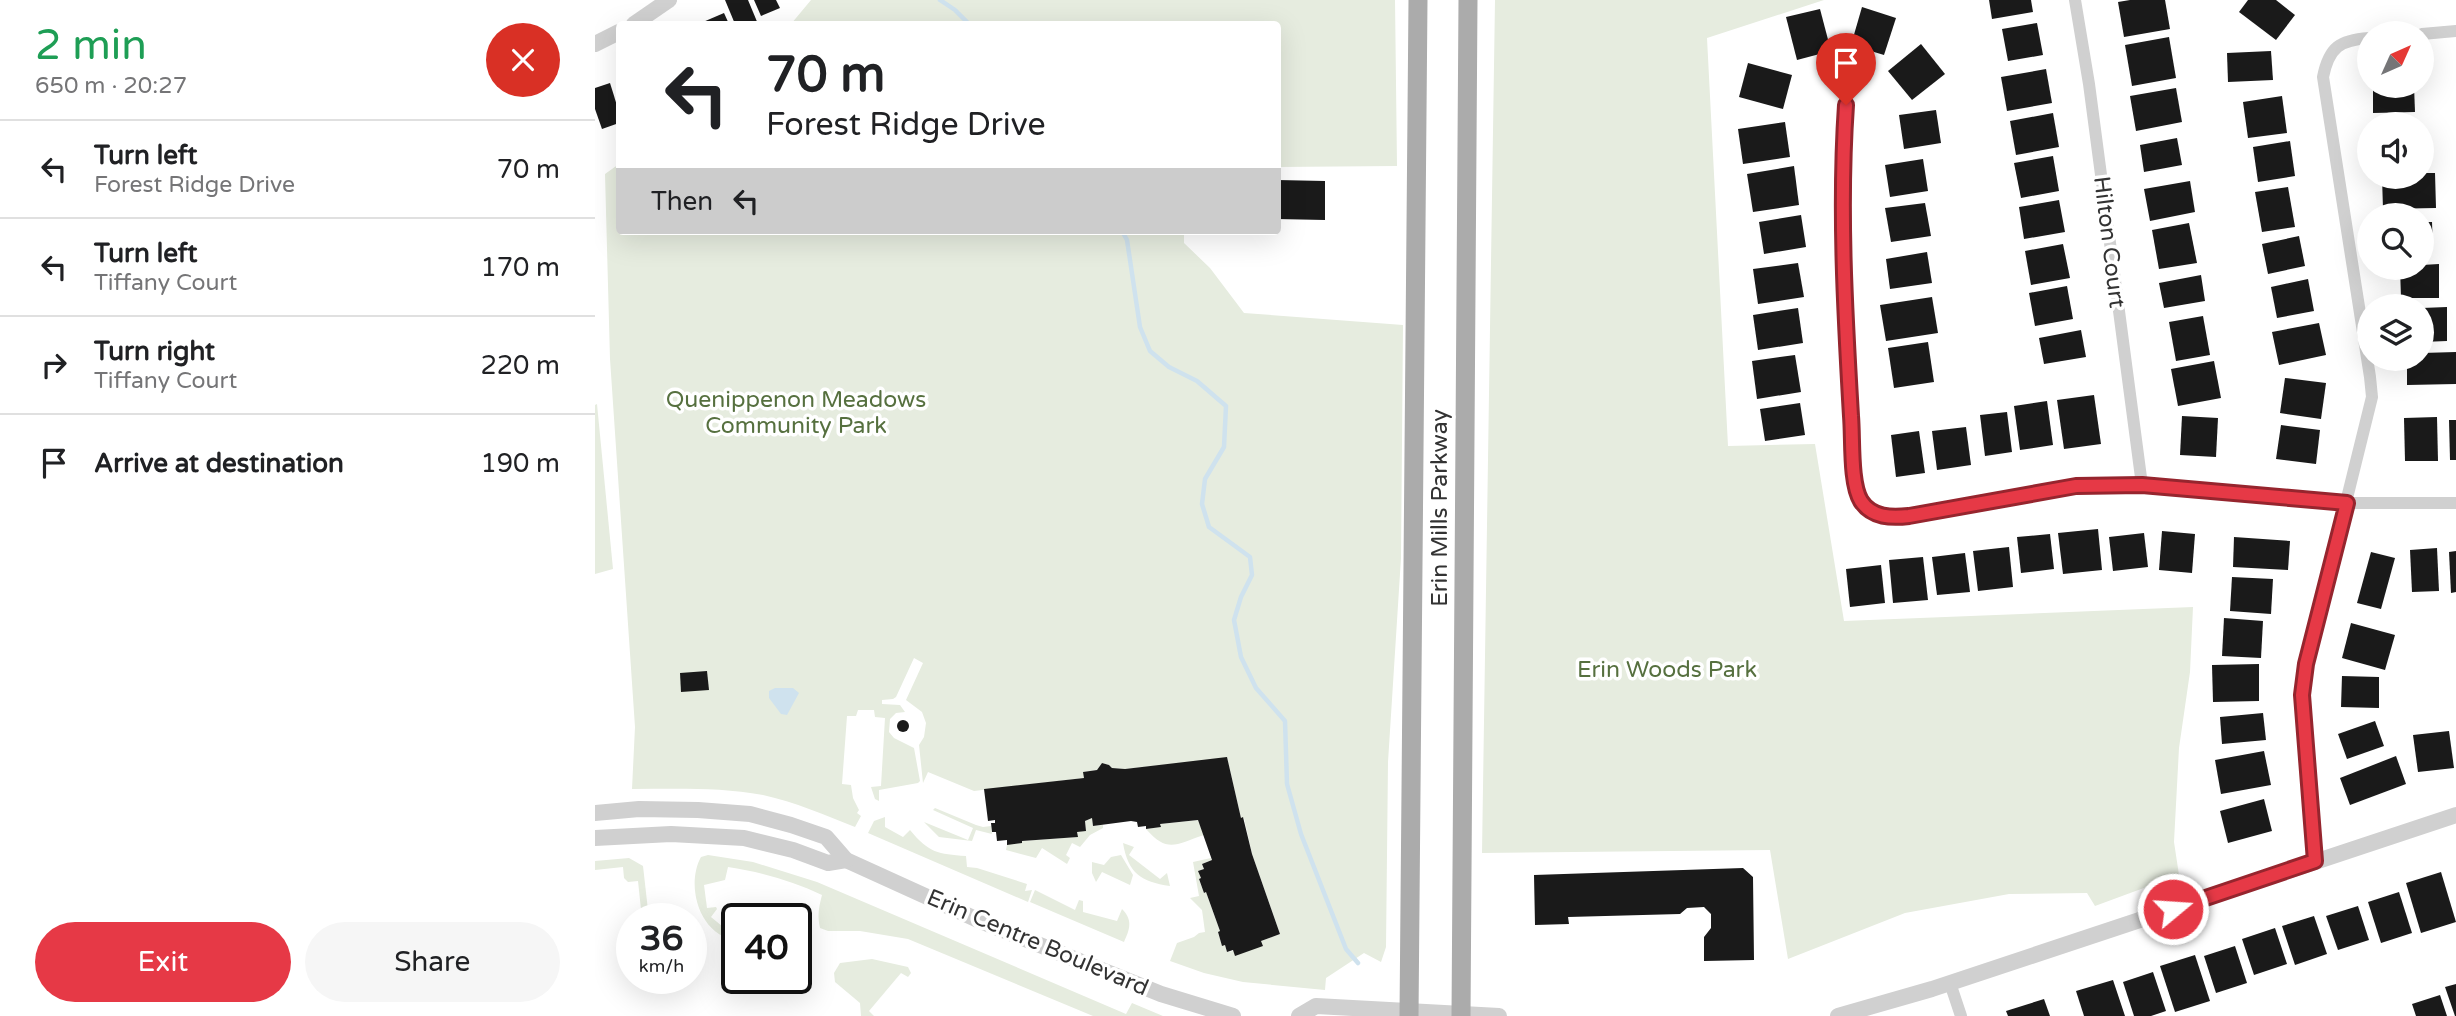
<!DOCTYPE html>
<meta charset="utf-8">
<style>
:root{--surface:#fff;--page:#f6f6f6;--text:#202124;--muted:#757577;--line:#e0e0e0;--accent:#e63946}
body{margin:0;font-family:"Varela Round",sans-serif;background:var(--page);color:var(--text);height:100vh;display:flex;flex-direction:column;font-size:26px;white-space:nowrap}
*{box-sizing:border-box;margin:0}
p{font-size:23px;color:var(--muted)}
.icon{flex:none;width:38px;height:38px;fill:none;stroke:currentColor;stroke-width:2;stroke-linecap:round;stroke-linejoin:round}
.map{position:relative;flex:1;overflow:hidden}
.drawer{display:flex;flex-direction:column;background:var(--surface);width:595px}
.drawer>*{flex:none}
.banner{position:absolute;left:21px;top:21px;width:665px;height:214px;border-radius:7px;box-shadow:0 7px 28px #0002;background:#fff;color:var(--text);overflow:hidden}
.needle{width:46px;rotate:45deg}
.tools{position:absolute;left:1762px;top:21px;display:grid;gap:14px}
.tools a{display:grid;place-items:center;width:77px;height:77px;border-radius:50%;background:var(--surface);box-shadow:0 7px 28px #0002;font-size:35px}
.speed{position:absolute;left:21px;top:903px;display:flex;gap:14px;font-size:35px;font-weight:700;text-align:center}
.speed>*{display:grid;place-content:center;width:91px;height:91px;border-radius:50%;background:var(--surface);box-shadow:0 7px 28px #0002;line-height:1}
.speed small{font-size:18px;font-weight:400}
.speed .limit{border:4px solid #111;border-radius:10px;background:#fff;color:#111}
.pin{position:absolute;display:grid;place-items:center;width:60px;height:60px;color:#fff;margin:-72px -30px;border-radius:50% 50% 50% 0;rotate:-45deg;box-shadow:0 0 7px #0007}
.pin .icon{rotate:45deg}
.me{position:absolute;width:77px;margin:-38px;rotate:72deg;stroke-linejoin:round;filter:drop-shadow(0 0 5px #0008)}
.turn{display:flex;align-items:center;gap:24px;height:147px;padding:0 35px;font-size:32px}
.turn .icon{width:91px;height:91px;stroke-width:2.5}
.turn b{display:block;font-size:49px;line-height:60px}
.then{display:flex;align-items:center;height:66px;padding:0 35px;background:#0003;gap:14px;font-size:26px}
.round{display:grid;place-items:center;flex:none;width:74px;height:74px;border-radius:37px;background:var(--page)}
.summary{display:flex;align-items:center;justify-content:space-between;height:119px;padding:0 35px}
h1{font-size:42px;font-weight:600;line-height:52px;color:#1e9e55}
.action{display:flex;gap:14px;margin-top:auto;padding:14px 35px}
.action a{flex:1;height:80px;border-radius:42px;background:var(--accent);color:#fff;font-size:28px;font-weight:600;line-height:80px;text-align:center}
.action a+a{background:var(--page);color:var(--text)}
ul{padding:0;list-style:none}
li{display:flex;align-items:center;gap:21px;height:98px;padding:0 35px;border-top:2px solid var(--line)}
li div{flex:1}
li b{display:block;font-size:26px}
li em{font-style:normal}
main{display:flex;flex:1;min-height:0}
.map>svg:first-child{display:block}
.green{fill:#e6ecdf}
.water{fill:#cfe2ee}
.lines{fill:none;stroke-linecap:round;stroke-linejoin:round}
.stream{stroke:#cfe2ee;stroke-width:4.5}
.building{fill:#1a1a1a}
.minor{stroke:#d0d0d0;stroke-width:12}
.tertiary{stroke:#d0d0d0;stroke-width:16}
.primary{stroke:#ababab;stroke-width:19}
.route-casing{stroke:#96252e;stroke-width:18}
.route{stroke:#e63946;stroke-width:12}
.labels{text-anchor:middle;stroke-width:7;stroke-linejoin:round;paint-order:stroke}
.street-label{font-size:23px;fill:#333;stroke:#fff}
.park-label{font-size:23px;fill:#56703f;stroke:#fff}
</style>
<main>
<section class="drawer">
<div class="summary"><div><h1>2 min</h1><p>650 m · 20:27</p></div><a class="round" style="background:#d93025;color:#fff"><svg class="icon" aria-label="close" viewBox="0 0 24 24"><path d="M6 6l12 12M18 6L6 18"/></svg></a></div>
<ul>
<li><svg class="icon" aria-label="left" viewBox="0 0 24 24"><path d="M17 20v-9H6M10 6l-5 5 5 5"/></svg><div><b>Turn left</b><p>Forest Ridge Drive</p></div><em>70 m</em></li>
<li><svg class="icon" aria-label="left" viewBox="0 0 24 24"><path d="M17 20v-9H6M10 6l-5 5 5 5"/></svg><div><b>Turn left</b><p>Tiffany Court</p></div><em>170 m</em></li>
<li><svg class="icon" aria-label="right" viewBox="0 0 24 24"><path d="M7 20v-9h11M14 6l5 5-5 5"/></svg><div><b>Turn right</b><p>Tiffany Court</p></div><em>220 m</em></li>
<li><svg class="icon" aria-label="arrive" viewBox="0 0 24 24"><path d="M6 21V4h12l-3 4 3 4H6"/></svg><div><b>Arrive at destination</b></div><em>190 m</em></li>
</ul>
<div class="action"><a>Exit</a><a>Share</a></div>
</section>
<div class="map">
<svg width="1861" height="1016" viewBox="0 0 1861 1016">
<rect width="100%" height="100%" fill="#fff"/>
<g class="green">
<path d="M216,0H800L802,166L683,167L682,24H196Z"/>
<path d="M900,0H1229L1112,38L1133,446L1220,444L1249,621L1598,607L1595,672L1584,748L1579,842L1584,875L1500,906L1492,893L1414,894L1310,913L1193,959L1175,850L887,853Z"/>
<path d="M24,164V231H589V243L615,268L649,313L808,325L806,558L793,762L791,947L786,962L769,953L731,978L730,990L648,982L609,973L575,961L582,943L599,937L604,933L610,932L607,910L595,898L604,896L598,862L616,858L617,860L607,864L609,869L604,871L606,878L604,880L609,893L611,892L625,931L623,933L627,945H630L632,952L668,946L666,941L685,934L657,854L649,818H646L632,758L530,769L517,768L514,765L507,763L502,770L489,772V778L379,791L333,772L328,783L324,745L329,737L331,723L327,712L311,700L328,663L319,658L301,697L298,699L287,700V704L305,705L310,712L301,713L295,719L294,732L299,738L319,748L325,781L323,783L284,790V801L280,799L276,787L286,786L290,718L280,717L279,710H263L261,716H252L247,784L256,785L258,798L264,810L262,813L266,816L260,827C230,815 200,802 168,795C124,787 81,789 37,789L40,727L15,359L10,174Z"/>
<path d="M2,404L18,569L0,574V405Z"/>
<path d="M340,808L381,825L388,827L396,826L397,834L381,830L377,841L344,837L329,822L373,840L378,828L338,810Z"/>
<path d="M290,817V827L308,837L315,830C334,853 343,854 371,856L372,867L382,868L432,884L430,891L437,890L433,902L273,833L279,821Z"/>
<path d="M497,818L498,826L508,825V828L495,835L485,847L477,843L471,855L475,858L472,864L447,848L441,858L411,850L412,845L427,841L482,837V832L491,830L490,821Z"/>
<path d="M603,820L609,835C581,844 573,854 551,829L565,827V824Z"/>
<path d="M528,843L539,847L534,855L565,879L572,873L575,886C546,882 533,873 528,843Z"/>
<path d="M113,855L158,862L222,882L531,1014L537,1003L568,1016H498L313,939L265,931H233L225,928C222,915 224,907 227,895C198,881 166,872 133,867L130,880L109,885L112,908L121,907L122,909L116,917L133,931L142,922V940C105,937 90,886 106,857Z"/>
<path d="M526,855L538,875L535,885L507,872L501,882L497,873V862L509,865L516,857Z"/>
<path d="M34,858L48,866L54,919H47L43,881L33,882L29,878L28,867L0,870V861Z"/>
<path d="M440,890L480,910L484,900L488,901V912L522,921L527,909C538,920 535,929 529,942L435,902Z"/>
<path d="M277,959L313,967L316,973L313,977L306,973L274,1011L279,1016H266L265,1003L240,982L239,973L245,963Z"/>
</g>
<path class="water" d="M180,688H198L204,693L192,715L186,714L174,698V691Z"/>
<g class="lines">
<g class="stream">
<path d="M345,0L360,10L374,24"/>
<path d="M527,231L532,240L545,327L555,351L574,367L602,381L631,406L629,447L610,479L607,504L614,527L655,557L657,575L646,597L639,620L646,657L661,688L690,721L692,784L706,834L751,949L763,963"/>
</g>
</g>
<g class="building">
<path d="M130,0H153L163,24H140Z"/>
<path d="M159,0H181L185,8L166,16Z"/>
<path d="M1394,0H1436L1438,12L1397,19Z"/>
<path d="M1535,0H1570L1575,29L1529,37L1523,2Z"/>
<path d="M1653,0H1681L1700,15L1681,40L1644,12Z"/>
<path d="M1267,7L1301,18L1289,55L1256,45Z"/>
<path d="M1225,9L1236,51L1202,60L1191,17Z"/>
<path d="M129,13L134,24H109L108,22Z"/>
<path d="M1442,23L1448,55L1413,61L1407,29Z"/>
<path d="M1574,37L1581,78L1537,86L1530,45Z"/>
<path d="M1326,44L1350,74L1317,100L1293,71Z"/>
<path d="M1676,51L1678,80L1633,82L1632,53Z"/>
<path d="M1153,63L1197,75L1188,109L1144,97Z"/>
<path d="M1451,69L1457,103L1412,111L1406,77Z"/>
<path d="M15,83L24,112V123L7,129L0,109V88Z"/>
<path d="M1778,86H1819L1820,112L1778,113Z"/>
<path d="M1581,88L1587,122L1541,131L1535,96Z"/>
<path d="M1687,96L1692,133L1653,138L1648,102Z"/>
<path d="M1341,110L1346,143L1309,149L1304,115Z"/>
<path d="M1458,113L1464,147L1421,155L1415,121Z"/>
<path d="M1190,122L1195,157L1148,164L1143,129Z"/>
<path d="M1582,138L1587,165L1549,172L1545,145Z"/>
<path d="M1695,141L1700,176L1663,182L1658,147Z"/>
<path d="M1458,156L1464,191L1426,198L1419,163Z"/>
<path d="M1328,159L1333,191L1295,197L1290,165Z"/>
<path d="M1199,166L1204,205L1158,212L1152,174Z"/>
<path d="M1827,173H1840L1841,208L1788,209L1787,177H1827Z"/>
<path d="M682,180L730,181V220L682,219Z"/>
<path d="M1595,181L1600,212L1555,221L1549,189Z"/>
<path d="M1693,187L1700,227L1667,232L1660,192Z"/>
<path d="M1464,200L1470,232L1429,239L1424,207Z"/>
<path d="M1330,203L1336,236L1296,242L1290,208Z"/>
<path d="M1206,215L1211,247L1169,254L1164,222Z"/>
<path d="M1827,222H1837L1838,250H1827Z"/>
<path d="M1594,223L1602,263L1564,269L1557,230Z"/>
<path d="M1704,236L1710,266L1673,274L1667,244Z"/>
<path d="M1468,244L1475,278L1436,285L1430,251Z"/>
<path d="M1332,252L1337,283L1295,289L1291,259Z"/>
<path d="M1203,263L1209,297L1163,304L1158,269Z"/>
<path d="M1844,264V298H1806L1805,268H1827V265Z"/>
<path d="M1606,275L1610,301L1569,308L1564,283Z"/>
<path d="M1713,279L1719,311L1682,318L1676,287Z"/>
<path d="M1472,286L1478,319L1440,326L1434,293Z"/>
<path d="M1337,297L1343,333L1291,341L1285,305Z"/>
<path d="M1852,307V341L1827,342V308Z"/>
<path d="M1203,308L1208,343L1163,350L1158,315Z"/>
<path d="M1608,316L1615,355L1581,361L1574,322Z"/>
<path d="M1724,323L1731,355L1684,365L1677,332Z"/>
<path d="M1486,330L1491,357L1449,364L1444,338Z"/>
<path d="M1333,342L1339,382L1299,388L1293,348Z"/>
<path d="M1861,352V384L1812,385V359H1827V353Z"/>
<path d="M1200,355L1206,392L1162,399L1157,361Z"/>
<path d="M1619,361L1626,398L1583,406L1576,369Z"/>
<path d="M1690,378L1731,383L1726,419L1685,413Z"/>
<path d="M1499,395L1506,444L1469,449L1462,400Z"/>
<path d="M1452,401L1458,445L1425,450L1419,406Z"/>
<path d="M1205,403L1210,435L1170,441L1165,409Z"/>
<path d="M1412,412L1417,452L1390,456L1385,415Z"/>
<path d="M1587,416L1623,418L1621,457L1585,455Z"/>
<path d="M1842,417L1843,461H1810L1809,418Z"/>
<path d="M1854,420H1861V460H1855Z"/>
<path d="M1686,425L1725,430L1721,464L1681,459Z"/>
<path d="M1371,427L1376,465L1342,470L1337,431Z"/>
<path d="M1324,431L1330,473L1301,477L1296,435Z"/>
<path d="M1503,529L1507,570L1468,574L1463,533Z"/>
<path d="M1567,531L1600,534L1597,573L1564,570Z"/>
<path d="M1549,533L1553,567L1518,571L1514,537Z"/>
<path d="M1455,534L1459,569L1426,573L1422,537Z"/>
<path d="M1639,537L1695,541L1693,570L1638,567Z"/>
<path d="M1414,547L1418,587L1383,591L1378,551Z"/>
<path d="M1842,548L1844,591L1817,592L1815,550Z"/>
<path d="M1861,551V592L1856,593L1854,552Z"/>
<path d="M1776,552L1800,558L1786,609L1762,603Z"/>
<path d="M1370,553L1375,592L1342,595L1337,557Z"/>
<path d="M1328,557L1333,600L1298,603L1294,560Z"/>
<path d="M1286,565L1290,603L1255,607L1251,569Z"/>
<path d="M1637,577L1678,579L1676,614L1635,611Z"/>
<path d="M1629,618L1668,621L1666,658L1627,656Z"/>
<path d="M1756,623L1800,635L1790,670L1747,658Z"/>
<path d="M1664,664V701L1618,702L1617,665Z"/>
<path d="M112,671L114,690L86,692L85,673Z"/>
<path d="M1747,676L1784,677V708L1746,707Z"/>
<path d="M1668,713L1671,740L1627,744L1625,717Z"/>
<circle cx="308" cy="726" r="6"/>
<path d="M1780,721L1789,746L1752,759L1743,734Z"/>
<path d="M1854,731L1859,768L1823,772L1818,735Z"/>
<path d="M1669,751L1676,785L1626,794L1620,760Z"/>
<path d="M1801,756L1811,784L1755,805L1745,778Z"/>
<path d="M632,757L646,818L648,817L657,854L685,934L666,941L668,946L640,956L638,950L632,952L630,945L627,946L623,932L625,931L611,892L609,893L604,879L606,878L603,871L609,869L607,864L617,860L603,820L565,824L566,827L551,829V826L543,827L542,822L536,821L498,826L497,818L490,821L491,831L482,832L483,837L427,841V843L412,845V840L402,841L401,832H397L396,823H400V820L393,821L389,789L489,778L488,772L502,770L507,763L514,765L517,768L530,769Z"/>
<path d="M1669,799L1677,831L1633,843L1625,811Z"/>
<path d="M1148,868L1158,877L1159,960L1109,961V937L1116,928V914L1109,907L1092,908L1085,914L973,917L974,924L940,925L939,875Z"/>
<path d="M1846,872L1861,922L1826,933L1811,883Z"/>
<path d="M1804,892L1817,933L1786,943L1773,902Z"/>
<path d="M1763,906L1774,940L1743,950L1731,916Z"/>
<path d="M1719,916L1732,954L1700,965L1687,926Z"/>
<path d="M1680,928L1692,964L1659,975L1647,939Z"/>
<path d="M1640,946L1652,983L1621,993L1609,956Z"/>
<path d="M1600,955L1615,1001L1580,1012L1565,966Z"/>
<path d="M1558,972L1571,1011L1556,1016H1539L1528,982Z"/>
<path d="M1518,980L1530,1016H1489L1481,991Z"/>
<path d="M1861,984V1016H1860L1850,987Z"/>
<path d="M1845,995L1852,1016H1821L1817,1004Z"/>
<path d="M1449,999L1455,1016H1413L1411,1011Z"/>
</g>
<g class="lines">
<g class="minor">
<path d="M1480,0L1494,84L1547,485"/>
<path d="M1827,34L1861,31"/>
<path d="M1251,105C1244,210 1250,317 1257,422C1258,443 1256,484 1266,501C1277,518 1297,518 1314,517L1481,486L1547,485L1752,503H1861"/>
<path d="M1720,861L1707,695L1711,664L1777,397L1775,377L1728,77C1734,47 1745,40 1774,38"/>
<path d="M1355,983L1366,1016"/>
</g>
<g class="tertiary">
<path d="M39,24L74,0"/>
<path d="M0,44L24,32"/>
<path d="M0,813L44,809L103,810L155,814L196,825L231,837L251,860L383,920L566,994L638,1016"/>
<path d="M0,838L76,834L149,838L198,850L233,863L251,860"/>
<path d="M704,1016L721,1006L904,1016"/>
<path d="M1243,1016L1337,989L1861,815"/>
</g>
<g class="primary">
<path d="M814,1016L823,0"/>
<path d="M866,1016L873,0"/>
</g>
</g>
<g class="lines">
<defs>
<path id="route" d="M1251,105C1244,208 1250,313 1256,416C1258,439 1255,483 1266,501C1277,518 1297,518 1314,516L1481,486L1547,485L1752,503L1711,664L1707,695L1720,861L1578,909"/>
</defs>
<use href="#route" class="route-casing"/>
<use href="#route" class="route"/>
</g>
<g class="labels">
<g class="street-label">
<text transform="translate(1515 242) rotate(83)" y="8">Hilton Court</text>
<text transform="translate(844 508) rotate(-90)" y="8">Erin Mills Parkway</text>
<text transform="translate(443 942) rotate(23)" y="8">Erin Centre Boulevard</text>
</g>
<g class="park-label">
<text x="201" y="407">Quenippenon Meadows<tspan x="201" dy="26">Community Park</tspan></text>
<text x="1072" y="677">Erin Woods Park</text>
</g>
</g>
</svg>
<div class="tools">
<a><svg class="needle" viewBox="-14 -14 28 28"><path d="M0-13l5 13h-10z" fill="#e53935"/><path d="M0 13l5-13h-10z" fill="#757577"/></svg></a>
<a><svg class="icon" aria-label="sound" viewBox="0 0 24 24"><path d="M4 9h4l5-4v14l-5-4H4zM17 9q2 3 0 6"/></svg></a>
<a><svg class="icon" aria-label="search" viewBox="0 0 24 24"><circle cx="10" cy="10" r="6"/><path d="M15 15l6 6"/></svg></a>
<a><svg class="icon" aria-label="layers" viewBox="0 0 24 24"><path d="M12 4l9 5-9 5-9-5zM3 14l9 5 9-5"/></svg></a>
</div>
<div class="speed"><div>36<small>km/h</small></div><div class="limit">40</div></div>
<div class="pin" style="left:1251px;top:105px;background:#d93025"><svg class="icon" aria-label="arrive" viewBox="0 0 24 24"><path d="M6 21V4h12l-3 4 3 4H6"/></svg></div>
<svg class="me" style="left:1578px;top:909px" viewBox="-20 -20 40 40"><circle r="17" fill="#e63946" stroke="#fff" stroke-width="3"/><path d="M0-11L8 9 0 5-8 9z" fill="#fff"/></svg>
<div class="banner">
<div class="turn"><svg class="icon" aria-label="left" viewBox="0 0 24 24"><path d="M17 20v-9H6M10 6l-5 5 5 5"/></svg><div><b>70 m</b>Forest Ridge Drive</div></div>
<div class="then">Then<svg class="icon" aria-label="left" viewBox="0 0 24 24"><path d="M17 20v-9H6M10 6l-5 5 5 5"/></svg></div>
</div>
</div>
</main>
